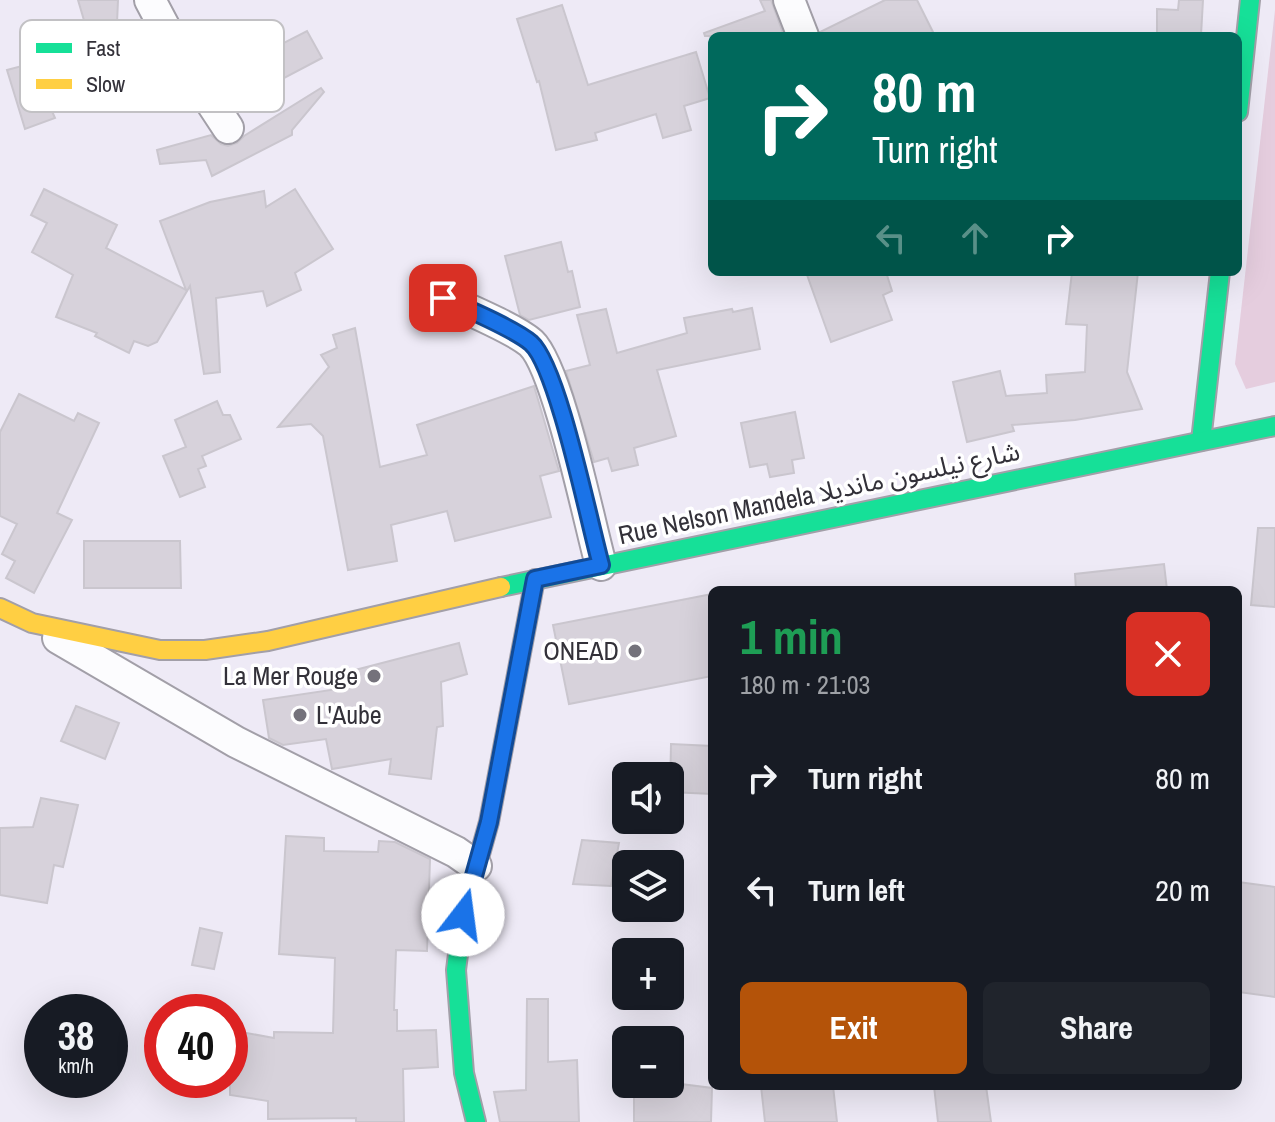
<!DOCTYPE html>
<meta charset="utf-8">
<style>
:root{--surface:#171b24;--page:#20242c;--text:#f1f3f6;--muted:#9ea1a6;--accent:#b45309}
body{margin:0;font-family:"Archivo Narrow","Noto Sans Arabic",sans-serif;background:var(--page);color:var(--text);height:100vh;display:flex;flex-direction:column;font-size:30px;white-space:nowrap}
*{box-sizing:border-box;margin:0}
p{font-size:26px;color:var(--muted)}
.icon{flex:none;width:44px;height:44px;fill:none;stroke:currentColor;stroke-width:2;stroke-linecap:round;stroke-linejoin:round}
.map{position:relative;flex:1;overflow:hidden}
.sheet{position:absolute;left:708px;top:586px;width:534px;height:504px;display:flex;flex-direction:column;background:var(--surface);border-radius:12px;box-shadow:0 8px 32px #0002}
.sheet>*{flex:none}
.top-card{position:absolute;left:708px;top:32px;width:534px;height:244px;border-radius:12px;box-shadow:0 8px 32px #0002;background:#00695c;color:#fff;overflow:hidden}
.fabs{position:absolute;left:612px;top:762px;display:grid;gap:16px}
.fabs a{display:grid;place-items:center;width:72px;height:72px;border-radius:12px;background:var(--surface);box-shadow:0 8px 32px #0002;font-size:40px}
.speed{position:absolute;left:24px;top:994px;display:flex;gap:16px;font-size:40px;font-weight:700;text-align:center}
.speed>*{display:grid;place-content:center;width:104px;height:104px;border-radius:50%;background:var(--surface);box-shadow:0 8px 32px #0002;line-height:1}
.speed small{font-size:20px;font-weight:400}
.speed .limit{border:12px solid #d22;background:#fff;color:#111}
.pin{position:absolute;display:grid;place-items:center;width:68px;height:68px;color:#fff;margin:-34px;border-radius:16px;box-shadow:0 4px 12px #0006}
.me{position:absolute;width:88px;margin:-44px;rotate:15deg;stroke-linejoin:round;filter:drop-shadow(0 0 6px #0008)}
.turn{display:flex;align-items:center;gap:28px;height:168px;padding:0 32px;font-size:36px}
.turn .icon{width:104px;height:104px;stroke-width:2.5}
.turn b{display:block;font-size:56px;line-height:68px}
.lanes{display:flex;align-items:center;height:76px;padding:0 32px;background:#0003;justify-content:center;gap:40px;direction:ltr}
.lanes .off{opacity:.35}
.round{display:grid;place-items:center;flex:none;width:84px;height:84px;border-radius:12px;background:var(--page)}
.head{display:flex;align-items:center;justify-content:space-between;height:136px;padding:0 32px}
h1{font-size:48px;font-weight:800;line-height:60px;color:#1e9e55}
.cta{display:flex;gap:16px;margin-top:auto;padding:16px 32px}
.cta a{flex:1;height:92px;border-radius:12px;background:var(--accent);color:#fff;font-size:32px;font-weight:800;line-height:92px;text-align:center}
.cta a+a{background:var(--page);color:var(--text)}
ul{padding:0;list-style:none}
li{display:flex;align-items:center;gap:24px;height:112px;padding:0 32px}
li div{flex:1}
li b{display:block;font-size:30px}
li em{font-style:normal}
.map>svg:first-child{display:block}
.green{fill:#e5cdde}
.building{fill:#d7d2db;stroke:#cac6ce;stroke-width:2}
.lines{fill:none;stroke-linecap:round;stroke-linejoin:round}
.street-casing{stroke:#a29fa8;stroke-width:34}
.fast-casing{stroke:#a29fa8;stroke-width:22}
.slow-casing{stroke:#a29fa8;stroke-width:22}
.street{stroke:#fcfcfe;stroke-width:30}
.fast{stroke:#16e098;stroke-width:18}
.slow{stroke:#ffcf43;stroke-width:18}
.route-casing{stroke:#114b97;stroke-width:20}
.route{stroke:#1a73e8;stroke-width:14}
.poi-dot{fill:#74727b;stroke:#fff;stroke-width:3}
.labels{text-anchor:middle;stroke-width:7;stroke-linejoin:round;paint-order:stroke}
.street-label{font-size:26px;fill:#333139;stroke:#fff}
.poi-label{font-size:26px;fill:#333139;stroke:#fff;text-anchor:end}
.key{fill:#fff;stroke:#c2c1c4;stroke-width:2}
.key-label{font-size:22px;fill:#333139}
</style>
<div class="map">
<svg width="1275" height="1122" viewBox="0 0 1275 1122">
<rect width="100%" height="100%" fill="#eeeaf6"/>
<path class="green" d="M1275,10V382L1246,389L1235,364Z"/>
<g class="building">
<path d="M78,0H118L116,46L130,47L115,53L114,83L98,59L39,82L55,118L25,129L7,70L26,65L24,62L76,42L91,44Z"/>
<path d="M760,0H771L784,36H705L704,33L765,11Z"/>
<path d="M885,0H917L935,36H821L820,32Z"/>
<path d="M1179,0H1203L1201,35L1157,33V9L1178,10Z"/>
<path d="M562,5L588,85L696,52L710,98L684,106L691,130L663,138L656,114L595,133L597,140L556,150L539,81L537,82L517,19Z"/>
<path d="M266,21L280,45L307,31L322,58L271,85L246,33Z"/>
<path d="M321,88L324,92L292,130V135L212,176L206,160L160,164L157,150L211,135L221,144L228,146L237,143L244,136Z"/>
<path d="M44,189L117,225L106,248L186,290L160,221L210,202L264,191L266,207L295,189L333,249L295,273L301,290L267,306L263,291L216,298L220,372L204,374L190,286L157,342L148,346L134,341L129,353L95,336L97,333L56,317L73,275L32,252L47,223L31,215Z"/>
<path d="M561,242L568,272L572,271L580,307L529,320L520,315L505,256Z"/>
<path d="M806,272H886L892,291L883,295L892,320L831,342Z"/>
<path d="M1072,272H1138L1127,372L1142,409L1075,420L1012,425L1014,431L967,442L953,382L1000,371L1006,396L1047,393L1046,375L1085,372L1087,325L1066,324Z"/>
<path d="M752,308L760,349L657,370L676,436L634,448L638,465L612,471L608,458L594,462L566,371L590,365L577,315L606,309L617,353L687,333L684,318L732,309L733,312Z"/>
<path d="M355,328L380,467L427,455L417,425L534,386L559,471L540,476L551,517L455,541L447,511L391,525L397,561L348,570L323,436L311,424L278,427L329,367L321,355L337,348L333,335Z"/>
<path d="M19,394L74,421L78,413L99,423L57,513L72,520L34,593L6,578L15,561L2,554L17,524L0,516V432Z"/>
<path d="M217,401L223,415H230L241,439L202,456L206,466L198,469L205,487L180,497L163,456L186,447L175,420Z"/>
<path d="M795,412L804,458L792,460L794,473L770,477L767,464L750,467L741,423Z"/>
<path d="M1258,528H1275V607L1251,605Z"/>
<path d="M84,541H180L181,588H84Z"/>
<path d="M1164,564L1167,590H1076L1075,574Z"/>
<path d="M712,594V676L569,704L553,625Z"/>
<path d="M459,643L467,674L441,682L443,726L437,727L431,779L389,774L391,759L332,769L326,739L283,745L269,738L263,700L358,686L355,670Z"/>
<path d="M76,706L119,723L105,759L61,741Z"/>
<path d="M671,744L712,746V794L670,792Z"/>
<path d="M41,798L78,805L63,867L54,865L47,903L0,895V828L33,827Z"/>
<path d="M286,836L324,838V851L378,852L379,841L395,842L430,859L427,951L396,950L394,1010H397V1031L436,1030L438,1067L403,1069L404,1122H356V1118L268,1119V1101L230,1095V1030L274,1038V1032L333,1033L335,958L279,954Z"/>
<path d="M582,840L619,843L611,886L573,884Z"/>
<path d="M1238,882L1275,887V997L1238,992Z"/>
<path d="M200,928L222,933L214,969L192,965Z"/>
<path d="M527,999H548V1062L577,1060L579,1122H500L494,1092L526,1090Z"/>
<path d="M634,1084H681L712,1088L711,1122H634Z"/>
<path d="M761,1086H833L837,1122H765Z"/>
<path d="M934,1086H986L991,1122H938Z"/>
</g>
<g class="lines">
<defs>
<g id="street">
<path d="M150,0L176,49L228,128"/>
<path d="M789,0L803,36"/>
<path d="M443,298C465,308 515,329 531,343C558,368 589,522 601,565"/>
<path d="M58,638L236,742L456,852L476,866"/>
</g>
<g id="fast">
<path d="M1238,112L1250,0"/>
<path d="M1201,441L1220,272"/>
<path d="M501,587L1275,426"/>
<path d="M476,1122L464,1073L456,970L463,915L489,822L535,579"/>
</g>
<path id="slow" d="M0,608L32,623L160,650H205L268,641L501,587"/>
</defs>
<use href="#street" class="street-casing"/>
<use href="#fast" class="fast-casing"/>
<use href="#slow" class="slow-casing"/>
<use href="#street" class="street"/>
<use href="#fast" class="fast"/>
<use href="#slow" class="slow"/>
</g>
<g class="lines">
<defs>
<path id="route" d="M443,298C465,308 515,329 531,343C558,367 589,522 601,565L535,579L489,822L463,915"/>
</defs>
<use href="#route" class="route-casing"/>
<use href="#route" class="route"/>
</g>
<g class="poi-dot">
<circle cx="635" cy="651" r="8"/>
<circle cx="374" cy="676" r="8"/>
<circle cx="300" cy="715" r="8"/>
</g>
<g class="labels">
<g class="street-label">
<text transform="translate(819 493) rotate(-12)" y="9">Rue Nelson Mandela شارع نيلسون مانديلا</text>
</g>
<g class="poi-label">
<text x="619" y="660">ONEAD</text>
<text x="358" y="685">La Mer Rouge</text>
<text x="316" y="724" text-anchor="start">L'Aube</text>
</g>
</g>
<rect x="20" y="20" width="264" height="92" rx="12" class="key"/>
<rect x="36" y="43" width="36" height="10" fill="#16e098"/>
<rect x="36" y="79" width="36" height="10" fill="#ffcf43"/>
<g class="key-label">
<text x="86" y="56">Fast</text>
<text x="86" y="92">Slow</text>
</g>
</svg>
<div class="fabs">
<a><svg class="icon" aria-label="sound" viewBox="0 0 24 24"><path d="M4 9h4l5-4v14l-5-4H4zM17 9q2 3 0 6"/></svg></a>
<a><svg class="icon" aria-label="layers" viewBox="0 0 24 24"><path d="M12 4l9 5-9 5-9-5zM3 14l9 5 9-5"/></svg></a>
<a>+</a>
<a>−</a>
</div>
<div class="speed"><div>38<small>km/h</small></div><div class="limit">40</div></div>
<div class="pin" style="left:443px;top:298px;background:#d93025"><svg class="icon" aria-label="arrive" viewBox="0 0 24 24"><path d="M6 21V4h12l-3 4 3 4H6"/></svg></div>
<svg class="me" style="left:463px;top:915px" viewBox="-20 -20 40 40"><circle r="19" fill="#fff"/><path d="M0-13L10 11 0 6-10 11z" fill="#1a73e8"/></svg>
<div class="top-card">
<div class="turn"><svg class="icon" aria-label="right" viewBox="0 0 24 24"><path d="M7 20v-9h11M14 6l5 5-5 5"/></svg><div><b>80 m</b>Turn right</div></div>
<div class="lanes"><svg class="icon off" aria-label="left" viewBox="0 0 24 24"><path d="M17 20v-9H6M10 6l-5 5 5 5"/></svg><svg class="icon off" aria-label="ahead" viewBox="0 0 24 24"><path d="M12 20V5M6 11l6-6 6 6"/></svg><svg class="icon" aria-label="right" viewBox="0 0 24 24"><path d="M7 20v-9h11M14 6l5 5-5 5"/></svg></div>
</div>
<section class="sheet">
<div class="head"><div><h1>1 min</h1><p>180 m · 21:03</p></div><a class="round" style="background:#d93025;color:#fff"><svg class="icon" aria-label="close" viewBox="0 0 24 24"><path d="M6 6l12 12M18 6L6 18"/></svg></a></div>
<ul>
<li><svg class="icon" aria-label="right" viewBox="0 0 24 24"><path d="M7 20v-9h11M14 6l5 5-5 5"/></svg><div><b>Turn right</b></div><em>80 m</em></li>
<li><svg class="icon" aria-label="left" viewBox="0 0 24 24"><path d="M17 20v-9H6M10 6l-5 5 5 5"/></svg><div><b>Turn left</b></div><em>20 m</em></li>
</ul>
<div class="cta"><a>Exit</a><a>Share</a></div>
</section>
</div>
